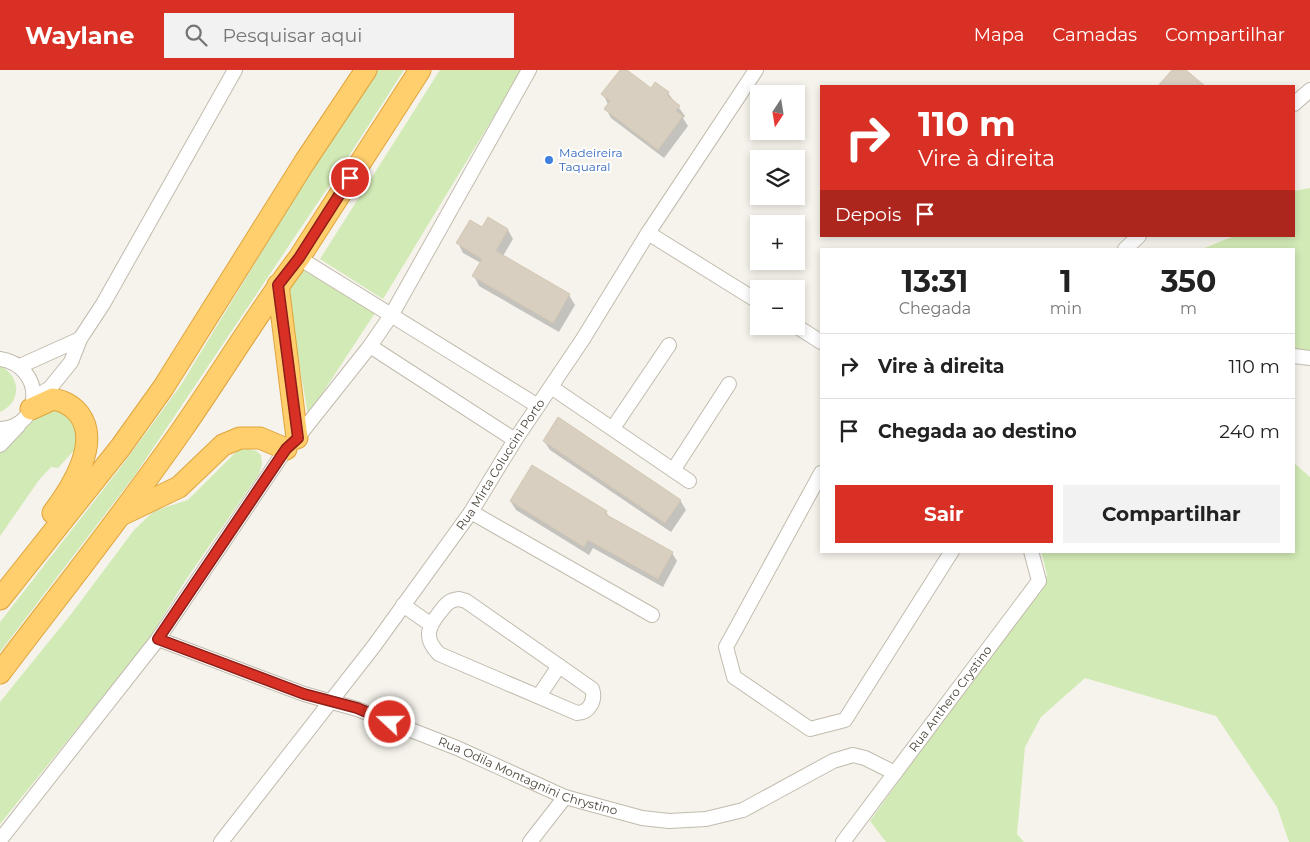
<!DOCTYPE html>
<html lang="pt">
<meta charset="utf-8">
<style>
:root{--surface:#fff;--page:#f2f2f2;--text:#222;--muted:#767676;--line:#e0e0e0;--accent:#d93025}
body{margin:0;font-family:Montserrat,sans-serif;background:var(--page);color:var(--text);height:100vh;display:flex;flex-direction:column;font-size:19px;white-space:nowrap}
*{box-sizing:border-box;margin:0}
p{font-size:16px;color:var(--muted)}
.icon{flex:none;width:28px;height:28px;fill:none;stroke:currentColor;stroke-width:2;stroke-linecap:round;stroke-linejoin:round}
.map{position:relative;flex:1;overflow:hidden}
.side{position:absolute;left:820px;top:178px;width:475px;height:305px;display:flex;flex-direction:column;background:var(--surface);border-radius:0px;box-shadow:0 2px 8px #0003}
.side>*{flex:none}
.banner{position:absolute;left:820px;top:15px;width:475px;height:152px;border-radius:0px;box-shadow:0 2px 8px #0003;background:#d93025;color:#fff;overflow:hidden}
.needle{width:32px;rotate:192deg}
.fabs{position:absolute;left:750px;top:15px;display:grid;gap:10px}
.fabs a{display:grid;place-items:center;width:55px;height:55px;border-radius:0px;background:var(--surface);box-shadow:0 2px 8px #0003;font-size:25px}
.pin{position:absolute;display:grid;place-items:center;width:42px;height:42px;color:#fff;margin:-21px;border:2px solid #fff;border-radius:50%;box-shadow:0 1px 5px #0007}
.me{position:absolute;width:55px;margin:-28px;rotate:291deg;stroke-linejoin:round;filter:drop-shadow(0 0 4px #0008)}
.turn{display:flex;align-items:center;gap:18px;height:105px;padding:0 15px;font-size:22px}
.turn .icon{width:65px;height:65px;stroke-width:2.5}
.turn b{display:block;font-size:35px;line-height:42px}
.then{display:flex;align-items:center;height:48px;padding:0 15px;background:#0003;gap:10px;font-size:19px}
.eta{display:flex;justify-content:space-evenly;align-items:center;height:85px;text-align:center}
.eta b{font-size:30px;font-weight:700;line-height:35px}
.primary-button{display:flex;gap:10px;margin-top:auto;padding:10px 15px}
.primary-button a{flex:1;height:58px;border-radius:0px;background:var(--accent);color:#fff;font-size:20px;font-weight:700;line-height:58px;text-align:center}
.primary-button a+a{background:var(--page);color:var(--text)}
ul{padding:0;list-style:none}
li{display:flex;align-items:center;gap:15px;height:65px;padding:0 15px;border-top:1px solid var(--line)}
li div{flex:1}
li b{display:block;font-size:19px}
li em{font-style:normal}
header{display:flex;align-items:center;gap:30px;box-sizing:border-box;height:70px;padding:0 25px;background:var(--accent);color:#fff}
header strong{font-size:24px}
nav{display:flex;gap:28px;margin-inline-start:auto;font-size:18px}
.search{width:350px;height:45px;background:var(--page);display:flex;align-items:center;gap:12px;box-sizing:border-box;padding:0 18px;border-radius:0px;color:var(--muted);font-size:19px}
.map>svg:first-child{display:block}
.green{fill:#d2eab5}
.shadow{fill:#0003}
.building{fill:#d8cfc1;stroke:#d3c7b4}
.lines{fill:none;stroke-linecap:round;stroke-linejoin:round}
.minor-casing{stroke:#c2bbae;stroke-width:16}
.highway-casing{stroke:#e0a43c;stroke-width:23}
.minor{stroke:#fff;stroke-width:14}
.highway{stroke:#ffcf6e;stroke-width:21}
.route-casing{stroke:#8d1f18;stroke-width:12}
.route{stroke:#d93025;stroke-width:9}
.shop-dot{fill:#3f7fe0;stroke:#fff;stroke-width:2}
.labels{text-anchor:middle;stroke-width:4;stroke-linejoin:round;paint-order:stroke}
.shop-label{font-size:12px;fill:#366cbe;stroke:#fff;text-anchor:start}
.street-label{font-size:12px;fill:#4b4439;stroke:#fff}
</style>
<header>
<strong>Waylane</strong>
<div class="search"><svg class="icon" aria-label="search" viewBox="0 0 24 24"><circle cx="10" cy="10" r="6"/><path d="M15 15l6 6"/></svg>Pesquisar aqui</div>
<nav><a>Mapa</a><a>Camadas</a><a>Compartilhar</a></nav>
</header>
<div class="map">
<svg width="1310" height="772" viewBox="0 0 1310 772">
<rect width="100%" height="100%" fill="#f6f3ec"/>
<g class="green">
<path d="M376,0H404L345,92L135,405L0,582V552L120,398L181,315L337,58Z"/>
<path d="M440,0H522L383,229L320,189Z"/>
<path d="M1310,118V282L1294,279V179H1202L1234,166H1294V121Z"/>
<path d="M301,196L375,243L308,345L287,223Z"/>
<path d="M0,296C21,306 22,332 0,342Z"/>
<path d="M44,334L73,344L78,376L58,398L51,397L39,410L0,466V383Z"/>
<path d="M248,379L256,381L261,385L262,394L259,404L185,511L147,572L0,754V632L72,543L134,460L154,441L188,430L238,380Z"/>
<path d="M1294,393L1310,407V772H1289L1277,737L1216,646L1085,608L1041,647L1025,677L1017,764L1024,772H886L870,751L1047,505L1041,481H1294Z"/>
</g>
<g class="shadow">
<path d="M621,0H625L651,20L668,23L685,46L683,48L688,56L664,88L611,48L606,39L608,34L603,24Z"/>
<path d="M482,159L508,160L513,169L503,186L569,225L575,235L559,262L479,216L474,206L481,193L463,183L458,173Z"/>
<path d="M544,371L680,430L686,440L671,462L550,380Z"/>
<path d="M511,432L606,442L609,447L672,483L677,491L663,517L593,478L589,485L516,440Z"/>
</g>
<g class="building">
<path d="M620,0H627L651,18L655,12L669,22L667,25L680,36L676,41L683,46L658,80L604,39L610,31L601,24Z"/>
<path d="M1172,0H1186L1205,16H1158Z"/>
<path d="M488,147L508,159L496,181L570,224L553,253L472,206L482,189L456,173L470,150L482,157Z"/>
<path d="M558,347L681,430L665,453L543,371Z"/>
<path d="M532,395L607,441L605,444L673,482L658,509L588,470L584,477L510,431Z"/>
</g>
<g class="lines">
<defs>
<g id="minor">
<path d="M1294,34L1310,20"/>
<path d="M648,163L759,232"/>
<path d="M1125,179L1139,166"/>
<path d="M299,188L538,336"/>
<path d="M796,256L821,272"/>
<path d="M370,276L515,370"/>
<path d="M1294,286L1310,288"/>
<path d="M0,289C45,296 44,357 0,359"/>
<path d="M20,296L80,269"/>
<path d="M551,317L689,411"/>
<path d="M34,328L50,318L71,292L80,269L103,234L235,0"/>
<path d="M613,358L669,275"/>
<path d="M0,375L18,356"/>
<path d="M674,399L729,314"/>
<path d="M821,403L726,577L734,607L810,659L845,650L952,481"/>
<path d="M471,442L652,545"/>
<path d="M459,529L466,531L592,619C596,630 589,643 577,643L439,584C423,568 428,557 440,542C446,534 449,530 459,529Z"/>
<path d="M403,535L430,554"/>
<path id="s1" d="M158,569L304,624L357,639L457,678L565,727L642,748L669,751L706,749L743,740L833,691L853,685L865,688L895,703"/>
<path d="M539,626L559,596"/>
<path d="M0,770L158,569L286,379L297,368L370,276L392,244L529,0"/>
<path id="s2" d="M221,772L374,576L471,442L515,370L583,269L648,163L756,0"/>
<path d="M530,772L565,727"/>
<path id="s3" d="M843,772L1039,511L1031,481"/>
</g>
<g id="highway">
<path d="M278,215L297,368"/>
<path d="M31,339L53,329C64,331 72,335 79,344C101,373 71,419 53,443"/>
<path d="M123,444L179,417L223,375L240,368H260L286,379"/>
<path d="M0,529L120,378L163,318L304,93L366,0"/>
<path d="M0,603C62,521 126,441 184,357C223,301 258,242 299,188L420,0"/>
</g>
</defs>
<use href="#minor" class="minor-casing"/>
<use href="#highway" class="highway-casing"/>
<use href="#minor" class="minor"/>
<use href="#highway" class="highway"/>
</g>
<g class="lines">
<defs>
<path id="route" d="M350,108L299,188L278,215L298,368L286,379L158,569L304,624L357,638L390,652"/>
</defs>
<use href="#route" class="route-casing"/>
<use href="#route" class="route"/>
</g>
<circle class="shop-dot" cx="549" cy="90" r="5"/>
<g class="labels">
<g class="shop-label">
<text x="559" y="87">Madeireira<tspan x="559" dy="14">Taquaral</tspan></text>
</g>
<g class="street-label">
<text dy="4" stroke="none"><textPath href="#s2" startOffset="470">Rua Mirta Coluccini Porto</textPath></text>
<text dy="4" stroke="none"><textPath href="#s3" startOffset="179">Rua Anthero Crystino</textPath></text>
<text dy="4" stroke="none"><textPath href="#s1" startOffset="395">Rua Odila Montagnini Chrystino</textPath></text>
</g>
</g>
</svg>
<div class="fabs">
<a><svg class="needle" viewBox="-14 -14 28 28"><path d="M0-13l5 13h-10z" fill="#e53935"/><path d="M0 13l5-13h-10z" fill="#767676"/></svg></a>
<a><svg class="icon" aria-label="layers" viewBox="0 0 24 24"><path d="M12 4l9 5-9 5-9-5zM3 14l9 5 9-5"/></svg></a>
<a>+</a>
<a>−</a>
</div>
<div class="pin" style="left:350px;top:108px;background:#d93025"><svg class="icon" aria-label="arrive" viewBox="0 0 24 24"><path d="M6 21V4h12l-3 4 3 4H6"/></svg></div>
<svg class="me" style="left:390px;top:652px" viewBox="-20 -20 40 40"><circle r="17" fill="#d93025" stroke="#fff" stroke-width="3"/><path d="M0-11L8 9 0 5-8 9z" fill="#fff"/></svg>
<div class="banner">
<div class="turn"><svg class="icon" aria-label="right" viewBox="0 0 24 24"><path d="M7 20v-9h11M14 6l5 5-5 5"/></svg><div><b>110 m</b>Vire à direita</div></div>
<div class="then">Depois<svg class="icon" aria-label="arrive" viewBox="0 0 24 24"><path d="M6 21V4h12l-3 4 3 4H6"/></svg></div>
</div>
<section class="side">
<div class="eta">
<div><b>13:31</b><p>Chegada</p></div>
<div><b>1</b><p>min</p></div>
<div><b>350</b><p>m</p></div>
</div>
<ul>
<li><svg class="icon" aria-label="right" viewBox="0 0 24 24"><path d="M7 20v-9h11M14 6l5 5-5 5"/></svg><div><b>Vire à direita</b></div><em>110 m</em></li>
<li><svg class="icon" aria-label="arrive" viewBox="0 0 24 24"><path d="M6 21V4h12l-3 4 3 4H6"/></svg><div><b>Chegada ao destino</b></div><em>240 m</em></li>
</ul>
<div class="primary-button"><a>Sair</a><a>Compartilhar</a></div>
</section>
</div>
